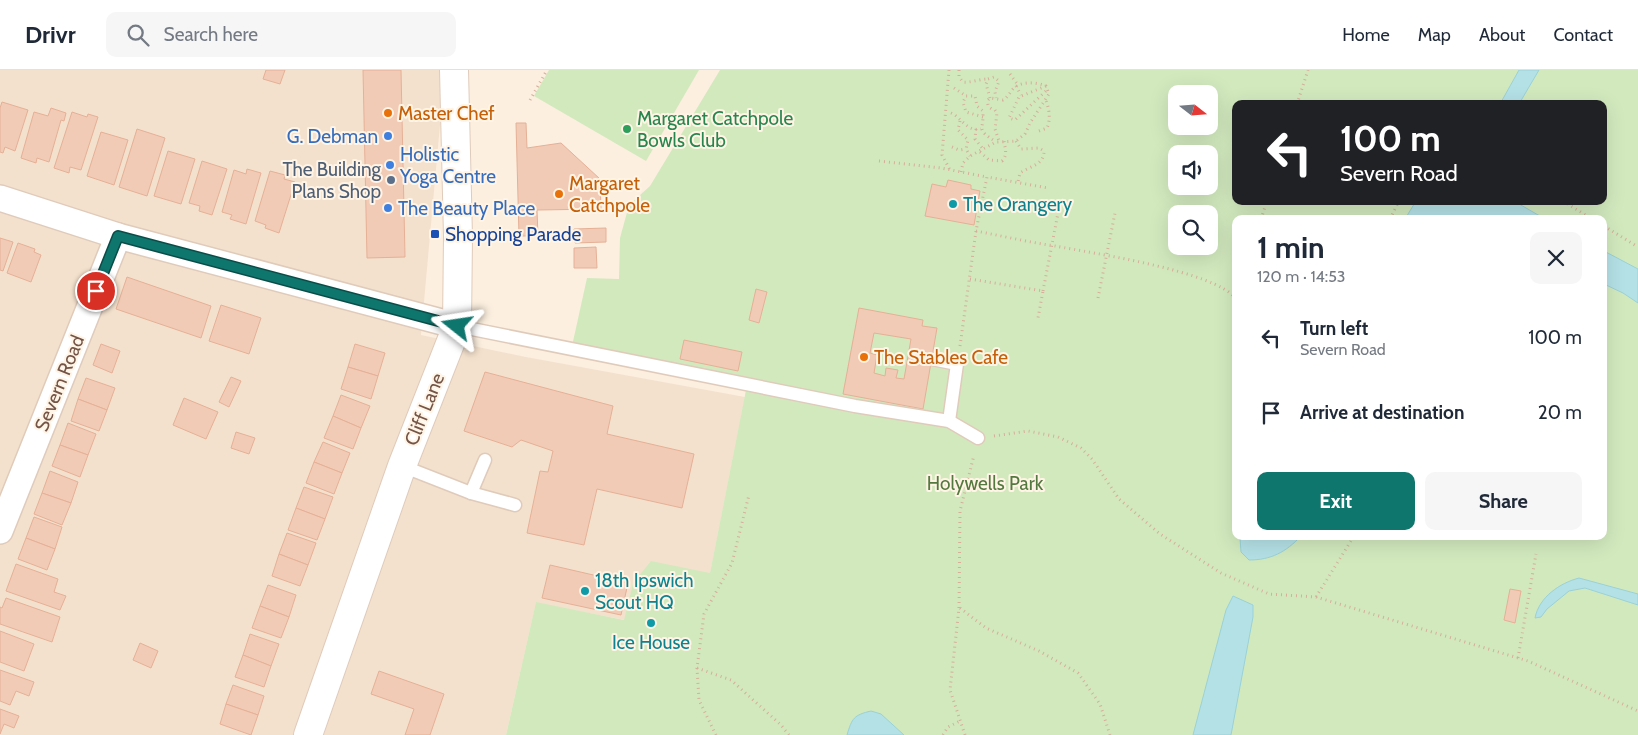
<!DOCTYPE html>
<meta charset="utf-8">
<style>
:root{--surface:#fff;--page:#f6f6f7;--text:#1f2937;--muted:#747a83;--line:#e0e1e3;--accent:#0f766e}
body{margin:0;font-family:Cabin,sans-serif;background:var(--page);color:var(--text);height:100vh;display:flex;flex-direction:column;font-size:19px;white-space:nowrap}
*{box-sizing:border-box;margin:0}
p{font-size:16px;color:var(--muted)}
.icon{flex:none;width:28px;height:28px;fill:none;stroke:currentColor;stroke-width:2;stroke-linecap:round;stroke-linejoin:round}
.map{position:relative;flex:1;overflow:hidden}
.sheet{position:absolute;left:1232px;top:145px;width:375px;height:325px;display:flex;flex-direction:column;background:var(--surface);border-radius:10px;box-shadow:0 5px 20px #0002}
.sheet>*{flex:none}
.banner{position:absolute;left:1232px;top:30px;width:375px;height:105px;border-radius:10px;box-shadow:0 5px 20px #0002;background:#202124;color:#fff;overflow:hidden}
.needle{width:32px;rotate:107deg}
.fabs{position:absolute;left:1168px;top:15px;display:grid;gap:10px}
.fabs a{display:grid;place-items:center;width:50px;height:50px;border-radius:10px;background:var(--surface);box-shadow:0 5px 20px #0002;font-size:25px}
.pin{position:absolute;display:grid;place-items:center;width:42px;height:42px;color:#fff;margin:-21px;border:2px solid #fff;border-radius:50%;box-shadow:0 1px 5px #0007}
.me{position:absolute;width:55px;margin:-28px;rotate:285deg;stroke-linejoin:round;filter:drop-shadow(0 0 4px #0008)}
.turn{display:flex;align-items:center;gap:18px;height:105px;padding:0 25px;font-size:22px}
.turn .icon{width:65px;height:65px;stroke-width:2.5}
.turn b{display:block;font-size:35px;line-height:42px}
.round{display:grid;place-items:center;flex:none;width:52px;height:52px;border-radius:10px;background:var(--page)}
.head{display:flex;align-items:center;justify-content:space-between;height:85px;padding:0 25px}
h1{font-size:30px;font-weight:700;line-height:38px}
.button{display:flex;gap:10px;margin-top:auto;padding:10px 25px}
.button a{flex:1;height:58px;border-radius:10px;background:var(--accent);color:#fff;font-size:20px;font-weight:700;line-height:58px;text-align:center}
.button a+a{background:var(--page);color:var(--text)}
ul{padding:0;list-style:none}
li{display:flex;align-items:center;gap:15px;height:75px;padding:0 25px}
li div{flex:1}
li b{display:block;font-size:19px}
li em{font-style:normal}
header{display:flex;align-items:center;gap:30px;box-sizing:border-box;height:70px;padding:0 25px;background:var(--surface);border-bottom:1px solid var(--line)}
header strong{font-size:24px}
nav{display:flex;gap:28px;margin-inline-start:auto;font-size:18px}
.search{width:350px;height:45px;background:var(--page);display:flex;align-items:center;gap:12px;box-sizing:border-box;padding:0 18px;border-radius:10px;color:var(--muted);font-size:19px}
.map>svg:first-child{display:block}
.residential{fill:#f4e1cd}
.green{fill:#d2e9be;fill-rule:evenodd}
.water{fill:#b4e1e6;stroke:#9ad1d7}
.building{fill:#f2cbb6;stroke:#e5b096;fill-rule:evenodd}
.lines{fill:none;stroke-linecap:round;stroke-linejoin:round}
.service-casing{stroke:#e0cbbb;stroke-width:15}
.minor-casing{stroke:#e0cbbb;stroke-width:28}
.tertiary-casing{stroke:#e0cbbb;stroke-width:30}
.path{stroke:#d6ae9a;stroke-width:3;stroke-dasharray:1 4;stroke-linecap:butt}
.service{stroke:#fff;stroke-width:12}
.minor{stroke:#fff;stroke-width:25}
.tertiary{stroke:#fff;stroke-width:28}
.route-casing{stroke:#0a4d48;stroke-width:12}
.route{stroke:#0f766e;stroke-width:9}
.food-dot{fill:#e8710a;stroke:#fff4e5;stroke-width:2}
.leisure-dot{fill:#2e9e5b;stroke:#fff4e5;stroke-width:2}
.shop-dot{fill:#3f7fe0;stroke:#fff4e5;stroke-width:2}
.service-dot{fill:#5c6f8a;stroke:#fff4e5;stroke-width:2}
.culture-dot{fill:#0f9aa8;stroke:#fff4e5;stroke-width:2}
.transit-dot{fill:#1a4fb4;stroke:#fff4e5;stroke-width:2}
.labels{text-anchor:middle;stroke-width:4;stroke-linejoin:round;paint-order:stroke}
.food-label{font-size:19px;fill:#c56008;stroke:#fff4e5;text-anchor:start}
.leisure-label{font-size:19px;fill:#27864d;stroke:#fff4e5;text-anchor:start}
.shop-label{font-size:19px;fill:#366cbe;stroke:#fff4e5;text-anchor:start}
.service-label{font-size:19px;fill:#4e5e75;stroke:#fff4e5;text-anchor:end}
.culture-label{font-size:19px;fill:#0d838f;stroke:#fff4e5;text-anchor:start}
.transit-label{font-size:19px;fill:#164399;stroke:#fff4e5;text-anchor:start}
.street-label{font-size:19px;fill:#735447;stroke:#fff4e5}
.park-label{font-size:19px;fill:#53793f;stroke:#fff4e5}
</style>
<header>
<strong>Drivr</strong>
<div class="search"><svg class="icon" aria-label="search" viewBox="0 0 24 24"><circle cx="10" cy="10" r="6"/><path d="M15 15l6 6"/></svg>Search here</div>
<nav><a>Home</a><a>Map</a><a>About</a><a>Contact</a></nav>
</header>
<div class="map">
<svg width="1638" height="665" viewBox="0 0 1638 665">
<rect width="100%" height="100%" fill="#fcefdf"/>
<path class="residential" d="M0,0H445L421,265L526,287L745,327L710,504L633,513L625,550L536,533L506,665H0Z"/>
<g class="green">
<path d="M549,0H699L646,91L534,26Z"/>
<path d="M720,0H1638V665H506L536,532L624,550L633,513L651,491L710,503L746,320L570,285L587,208L619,209L620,168L629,135L650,116ZM1176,24H1209V56H1176ZM1236,34H1604V131H1236ZM1176,84H1209V116H1176ZM1176,144H1209V176H1176ZM1236,149H1604V466H1236Z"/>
</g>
<g class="water">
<path d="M1519,0H1539L1519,34H1500Z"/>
<path d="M1416,131H1514L1545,149H1405Z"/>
<path d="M1604,181L1638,199V233L1623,223L1604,214Z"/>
<path d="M1241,466H1301C1286,482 1271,490 1249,490L1241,482L1240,468Z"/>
<path d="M1579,508L1638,524V535L1585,518L1569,521L1547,539L1541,547L1535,548C1539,527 1560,513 1579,508Z"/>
<path d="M1233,526L1253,535V547L1231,665H1193L1226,540Z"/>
<path d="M871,641L881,644L904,665H847C852,648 854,645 871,641Z"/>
</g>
<g class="building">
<path d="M266,0H285L280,14L263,9Z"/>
<path d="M363,0H401L405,187L367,188Z"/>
<path d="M2,32L28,40L15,81L5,77L3,83L0,82V38Z"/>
<path d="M51,38L66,43L64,51L61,50L49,92L37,88L36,93L21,88L34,42L48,46Z"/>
<path d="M72,42L87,47L88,44L98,47L81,100L70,97L69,103L54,98Z"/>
<path d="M516,53H526L527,78L561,73L600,109L601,139L537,140L538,166H519Z"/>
<path d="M137,59L165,68L147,126L119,117Z"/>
<path d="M101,62L128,70L114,115L87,106Z"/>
<path d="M168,81L195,89L181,134L154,126Z"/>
<path d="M202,91L227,99L212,145L199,141L200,136L189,133Z"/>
<path d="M247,99L261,103L246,154L230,149L232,145L222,142L234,100L246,104Z"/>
<path d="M270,101L285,105L284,109L295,112L279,163L265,158L266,155L255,151Z"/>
<path d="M948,110L971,115V119L980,121L974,155L925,146L932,114L946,117Z"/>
<path d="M606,158V172L575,173L574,159Z"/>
<path d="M0,168L13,172L3,201L0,200Z"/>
<path d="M18,173L35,179L34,182L41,185L31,212L7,203Z"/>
<path d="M596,177L597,198H574V178Z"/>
<path d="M127,207L211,236L201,268L116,239Z"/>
<path d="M756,219L767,222L759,253L749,250Z"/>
<path d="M221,235L261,248L249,284L209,271Z"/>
<path d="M859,238L923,250L922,256L937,258L923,339L843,324ZM874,263L911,269L904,309L896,308L898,300L886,298L885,306L874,303L877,285L870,283Z"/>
<path d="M684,270L742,282L738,301L680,289Z"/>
<path d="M101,274L120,281L112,303L93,295Z"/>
<path d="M355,274L385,283L378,306L348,297Z"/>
<path d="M348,297L378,306L371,329L341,319Z"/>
<path d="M485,302L613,336L607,364L694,384L682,438L597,419L584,475L527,463L540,401L548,402L553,381L521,370L512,377L464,361Z"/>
<path d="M231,307L241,311L229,337L219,332Z"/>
<path d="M86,308L115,318L107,340L78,329Z"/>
<path d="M341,325L370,336L361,358L333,346Z"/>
<path d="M184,328L218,342L206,369L173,355Z"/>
<path d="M78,329L107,340L99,361L71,351Z"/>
<path d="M333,346L361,358L353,379L324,368Z"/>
<path d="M68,353L96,364L88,385L60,375Z"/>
<path d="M236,362L255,368L249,384L231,378Z"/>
<path d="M323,372L350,383L342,403L314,392Z"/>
<path d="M60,375L88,385L80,407L52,396Z"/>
<path d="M314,392L342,403L334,424L306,413Z"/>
<path d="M50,401L78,412L71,433L42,423Z"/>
<path d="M304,417L333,427L325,449L296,438Z"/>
<path d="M42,423L71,433L62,455L34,444Z"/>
<path d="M296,438L325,449L317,470L288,460Z"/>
<path d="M34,447L62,457L55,479L26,468Z"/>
<path d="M287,463L316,473L308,495L279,484Z"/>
<path d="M26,468L55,479L47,500L18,489Z"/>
<path d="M279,484L308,495L300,516L272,506Z"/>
<path d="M16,494L58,509L54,522L66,526L60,540L6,521Z"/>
<path d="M550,495L628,513L621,545L542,528Z"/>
<path d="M268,515L296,525L289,547L260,536Z"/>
<path d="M1510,519L1521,521L1515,553L1504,550Z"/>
<path d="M6,528L60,547L52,572L0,554V537L2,538Z"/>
<path d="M260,536L289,547L281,568L252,558Z"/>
<path d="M0,561L34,574L24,601L0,592Z"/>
<path d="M250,564L279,574L271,596L243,585Z"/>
<path d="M140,573L158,581L151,598L133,590Z"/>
<path d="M243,585L271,596L264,617L235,607Z"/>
<path d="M0,600L34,612L29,626L16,621L10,635L0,631Z"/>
<path d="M379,601L444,624L430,665H405L414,639L371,624Z"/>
<path d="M233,615L264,626L258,645L226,634Z"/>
<path d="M226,634L258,645L251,665L220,654Z"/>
<path d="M0,639L19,646L14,658L4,654L0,664Z"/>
</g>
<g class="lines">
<defs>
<g id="service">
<path d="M457,256L855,336L949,351L978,368"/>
<path d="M932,289L957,294L949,351"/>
<path d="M402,396L471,423L515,435"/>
<path d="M471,423L485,390"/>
</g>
<g id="minor">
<path d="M0,128L118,166L457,256"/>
<path d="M0,461L118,166"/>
</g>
<path id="tertiary" d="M308,665L402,396L457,256L458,167L454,0"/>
</defs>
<use href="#service" class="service-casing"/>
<use href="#minor" class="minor-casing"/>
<use href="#tertiary" class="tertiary-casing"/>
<g class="path">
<path d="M949,0L942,85L950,100"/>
<path d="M959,0V7L963,12C971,13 979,9 988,9"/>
<path d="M1010,4L1018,15"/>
<path d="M1016,16L1021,25"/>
<path d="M1046,16L1019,27L1009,48L1015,50L1048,19"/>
<path d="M954,18L966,26"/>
<path d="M990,28L986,14L988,9L994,7L999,11L995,22L996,28"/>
<path d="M530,30L547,0"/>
<path d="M1297,34L1308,0"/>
<path d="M951,43C962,48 967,62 981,59"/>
<path d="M983,47L966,42L963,32L966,26H975L977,36L983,41C984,62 975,58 996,72"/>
<path d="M960,51L958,60L968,70L966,79L970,86"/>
<path d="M976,59L975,69L983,79"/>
<path d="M1039,61L1047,58C1051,49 1049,39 1046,30"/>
<path d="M1016,71L1021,79L1039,78L1044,81C1044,95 1030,96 1020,103L1018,112"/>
<path d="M952,77L959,80L966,79"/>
<path d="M980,82L989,90L1002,91C1008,85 1005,78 1004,71"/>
<path d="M879,91L941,98L987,107"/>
<path d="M961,102L963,93L970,86L996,72L1016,71L1025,64L1030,53L1049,24L1046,16C1036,12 1022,11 1014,18C1010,22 1008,27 1003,30L990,28L988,30C987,36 989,38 995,40L997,43L995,59L999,71"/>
<path d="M1563,131L1592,149"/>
<path d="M1261,149L1267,131"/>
<path d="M1390,149L1399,131"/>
<path d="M1604,156L1638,177"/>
<path d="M976,161C1002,166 1028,172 1055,176C1091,183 1216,201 1236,229"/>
<path d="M970,209L1043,221L1038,248"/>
<path d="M1043,221L1058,143"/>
<path d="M1233,225L1236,219"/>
<path d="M1098,228L1115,143"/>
<path d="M960,276L976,161L987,107L1048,118"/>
<path d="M994,366L1028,361L1058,367L1081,378L1092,389L1119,429L1160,464L1221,503L1269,524L1316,527L1528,591L1638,641"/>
<path d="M1316,527L1354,466"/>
<path d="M960,538L986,558L1039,581L1078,603L1100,634L1110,665"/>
<path d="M1518,588L1536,484"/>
<path d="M697,598L731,610L781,655L789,665"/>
<path d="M716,665L699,630L697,598L704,544L732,493L749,425"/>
<path d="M943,665L948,657L960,651"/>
<path d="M965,665L950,620L959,538L960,441L974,385"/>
</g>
<use href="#service" class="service"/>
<use href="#minor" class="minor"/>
<use href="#tertiary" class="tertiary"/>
</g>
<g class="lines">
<defs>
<path id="route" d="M96,221L118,166L457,256"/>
</defs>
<use href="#route" class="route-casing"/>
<use href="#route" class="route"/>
</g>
<g class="food-dot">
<circle cx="388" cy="43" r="5"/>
<circle cx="559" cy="124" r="5"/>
<circle cx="864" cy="287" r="5"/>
</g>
<circle class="leisure-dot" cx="627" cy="59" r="5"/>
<g class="shop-dot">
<circle cx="388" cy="66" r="5"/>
<circle cx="390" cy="95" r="5"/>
<circle cx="388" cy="138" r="5"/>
</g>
<circle class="service-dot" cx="391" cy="110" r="5"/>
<g class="culture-dot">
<circle cx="953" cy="134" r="5"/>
<circle cx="585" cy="521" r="5"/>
<circle cx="651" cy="553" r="5"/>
</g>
<rect class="transit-dot" x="430" y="159" width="10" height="10" rx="2.5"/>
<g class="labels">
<g class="food-label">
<text x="398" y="50">Master Chef</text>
<text x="569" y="120">Margaret<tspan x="569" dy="22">Catchpole</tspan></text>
<text x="874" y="294">The Stables Cafe</text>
</g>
<g class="leisure-label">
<text x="637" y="55">Margaret Catchpole<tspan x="637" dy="22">Bowls Club</tspan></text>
</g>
<g class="shop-label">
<text x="378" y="73" text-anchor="end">G. Debman</text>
<text x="400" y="91">Holistic<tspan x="400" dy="22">Yoga Centre</tspan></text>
<text x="398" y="145">The Beauty Place</text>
</g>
<g class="service-label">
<text x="381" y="106">The Building<tspan x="381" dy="22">Plans Shop</tspan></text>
</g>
<g class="culture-label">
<text x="963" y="141">The Orangery</text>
<text x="595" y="517">18th Ipswich<tspan x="595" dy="22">Scout HQ</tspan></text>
<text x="651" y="579" text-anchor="middle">Ice House</text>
</g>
<g class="transit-label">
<text x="445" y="171">Shopping Parade</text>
</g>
<g class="street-label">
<text transform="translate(59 313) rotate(-68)" y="7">Severn Road</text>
<text transform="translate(424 339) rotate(-68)" y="7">Cliff Lane</text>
</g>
<g class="park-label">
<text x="985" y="420">Holywells Park</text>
</g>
</g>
</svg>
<div class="fabs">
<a><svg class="needle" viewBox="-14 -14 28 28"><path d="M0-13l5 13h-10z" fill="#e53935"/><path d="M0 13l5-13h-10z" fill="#747a83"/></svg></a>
<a><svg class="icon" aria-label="sound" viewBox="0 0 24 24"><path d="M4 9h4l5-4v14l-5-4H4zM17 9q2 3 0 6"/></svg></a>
<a><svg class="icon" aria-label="search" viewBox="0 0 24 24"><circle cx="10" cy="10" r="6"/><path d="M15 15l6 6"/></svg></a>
</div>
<div class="pin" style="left:96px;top:221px;background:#d93025"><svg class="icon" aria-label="arrive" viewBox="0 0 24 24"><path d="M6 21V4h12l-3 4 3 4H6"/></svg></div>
<svg class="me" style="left:457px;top:256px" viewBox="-20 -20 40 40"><path d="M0-17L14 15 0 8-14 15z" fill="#0f766e" stroke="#fff" stroke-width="4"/></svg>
<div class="banner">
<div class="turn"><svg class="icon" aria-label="left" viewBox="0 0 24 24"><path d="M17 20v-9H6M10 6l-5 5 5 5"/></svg><div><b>100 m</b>Severn Road</div></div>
</div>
<section class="sheet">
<div class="head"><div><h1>1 min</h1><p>120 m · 14:53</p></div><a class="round"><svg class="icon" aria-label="close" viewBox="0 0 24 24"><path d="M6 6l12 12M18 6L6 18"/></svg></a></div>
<ul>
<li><svg class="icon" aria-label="left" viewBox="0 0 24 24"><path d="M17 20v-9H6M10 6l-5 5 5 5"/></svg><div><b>Turn left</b><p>Severn Road</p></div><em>100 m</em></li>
<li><svg class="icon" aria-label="arrive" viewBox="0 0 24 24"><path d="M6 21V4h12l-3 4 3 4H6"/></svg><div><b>Arrive at destination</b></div><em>20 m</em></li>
</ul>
<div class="button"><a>Exit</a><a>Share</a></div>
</section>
</div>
